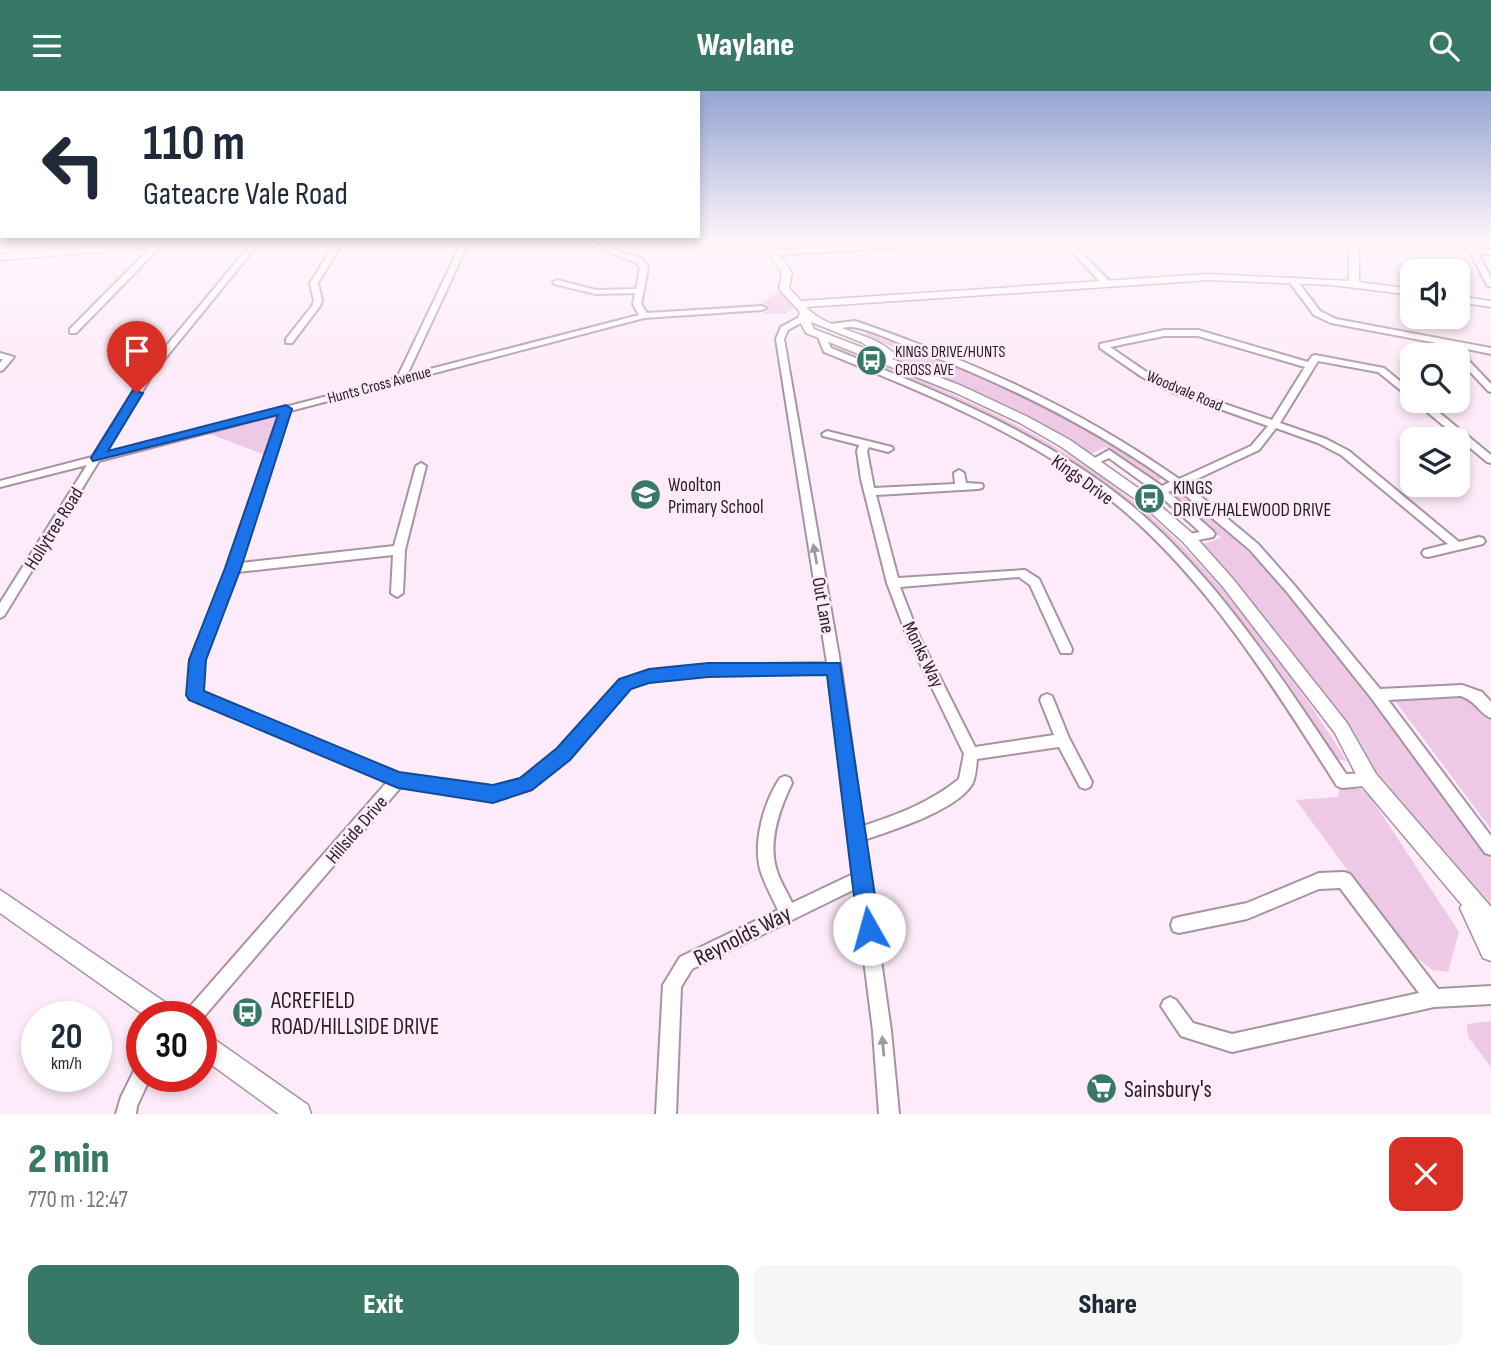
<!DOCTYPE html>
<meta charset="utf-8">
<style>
:root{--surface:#fff;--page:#f6f6f7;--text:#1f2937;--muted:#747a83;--accent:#387867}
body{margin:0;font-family:"Sofia Sans Condensed",sans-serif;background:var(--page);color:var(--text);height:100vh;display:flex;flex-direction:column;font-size:26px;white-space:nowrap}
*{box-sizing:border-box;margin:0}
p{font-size:23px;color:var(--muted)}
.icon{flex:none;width:38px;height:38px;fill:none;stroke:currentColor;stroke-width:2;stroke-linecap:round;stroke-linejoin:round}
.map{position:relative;height:1023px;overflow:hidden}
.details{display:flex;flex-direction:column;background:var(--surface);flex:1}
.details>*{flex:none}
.hud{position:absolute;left:0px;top:0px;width:700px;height:147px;box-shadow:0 4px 10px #0003;background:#fff;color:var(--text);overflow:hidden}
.tools{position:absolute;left:1400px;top:168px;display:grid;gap:14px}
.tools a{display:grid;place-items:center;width:70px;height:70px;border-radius:14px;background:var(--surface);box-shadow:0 4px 10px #0003;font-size:35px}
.speed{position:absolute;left:21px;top:910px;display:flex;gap:14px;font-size:35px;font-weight:700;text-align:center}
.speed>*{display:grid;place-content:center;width:91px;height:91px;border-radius:50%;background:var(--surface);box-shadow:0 4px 10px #0003;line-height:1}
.speed small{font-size:18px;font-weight:400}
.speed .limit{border:10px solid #d22;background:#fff;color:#111}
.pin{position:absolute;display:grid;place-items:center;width:60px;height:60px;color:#fff;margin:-72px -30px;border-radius:50% 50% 50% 0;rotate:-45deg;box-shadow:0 0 7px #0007}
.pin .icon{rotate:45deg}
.me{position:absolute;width:77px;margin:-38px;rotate:353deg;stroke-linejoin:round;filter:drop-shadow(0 0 5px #0008)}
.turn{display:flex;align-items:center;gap:24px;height:147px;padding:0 28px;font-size:32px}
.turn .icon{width:91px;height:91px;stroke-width:2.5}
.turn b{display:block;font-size:49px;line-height:60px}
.round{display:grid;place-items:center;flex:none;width:74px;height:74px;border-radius:14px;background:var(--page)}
.head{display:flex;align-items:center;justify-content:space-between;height:119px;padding:0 28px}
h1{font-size:42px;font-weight:800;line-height:52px;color:var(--accent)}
.cta{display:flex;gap:14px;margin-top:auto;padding:14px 28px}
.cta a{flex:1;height:80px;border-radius:14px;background:var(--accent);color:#fff;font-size:28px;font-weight:800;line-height:80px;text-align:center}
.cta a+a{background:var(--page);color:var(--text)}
header{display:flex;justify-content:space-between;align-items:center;height:91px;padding:0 28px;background:var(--accent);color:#fff;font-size:32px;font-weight:800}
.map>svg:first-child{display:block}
.green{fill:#eec9e5}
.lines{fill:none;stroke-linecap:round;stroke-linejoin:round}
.street-casing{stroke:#a993a3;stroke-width:4}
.secondary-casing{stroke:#a993a3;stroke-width:3}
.street{fill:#fff;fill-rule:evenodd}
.secondary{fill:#fff;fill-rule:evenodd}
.oneway{fill:#9e9a9d}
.route{fill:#1a73e8;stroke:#114b97;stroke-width:2}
.labels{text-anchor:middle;stroke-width:5;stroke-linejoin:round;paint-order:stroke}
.far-poi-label{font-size:16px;fill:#271e25;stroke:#feebf9;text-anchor:start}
.far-street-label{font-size:16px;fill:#271e25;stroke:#feebf9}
.street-label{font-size:19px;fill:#271e25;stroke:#feebf9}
.poi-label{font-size:19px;fill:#271e25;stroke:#feebf9;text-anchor:start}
.near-street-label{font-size:23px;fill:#271e25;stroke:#feebf9}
.near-poi-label{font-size:23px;fill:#271e25;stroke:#feebf9;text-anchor:start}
</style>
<header><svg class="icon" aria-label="menu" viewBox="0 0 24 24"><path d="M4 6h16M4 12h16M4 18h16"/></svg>Waylane<svg class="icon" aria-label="search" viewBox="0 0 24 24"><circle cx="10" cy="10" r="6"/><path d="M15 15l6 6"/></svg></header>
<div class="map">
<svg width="1491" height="1023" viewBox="0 0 1491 1023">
<rect width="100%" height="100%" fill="#feebf9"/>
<g class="green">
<path d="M780,200L796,216L783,223H765L763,211Z"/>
<path d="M852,236L1008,296L1075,330L1163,388L1153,390L1105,356L1089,364L904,273L895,265L901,259L864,245L866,242Z"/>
<path d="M833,255C925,290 1015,326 1096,382C1202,456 1278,563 1347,670L1336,668L1210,495L1071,372L967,314L832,259L829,256Z"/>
<path d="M286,318L270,366L200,339Z"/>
<path d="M1182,402L1254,466L1298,513L1414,661L1491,767V818L1383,692L1285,552L1200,454L1221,447L1175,405Z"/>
<path d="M1457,603L1481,616L1491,628V738L1393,607Z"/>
<path d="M1339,698H1361L1371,707L1459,841L1448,881L1432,879L1405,857L1296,709L1338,706Z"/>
<path d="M1491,930V976L1468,946L1467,933Z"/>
</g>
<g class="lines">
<defs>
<g id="street">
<path d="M253,151H260L154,281L104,363L397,287L462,151H469L407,284L639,224L633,213L635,202L596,203L554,193L553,191L557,189L596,199L636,198L640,177L637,172L582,151H593L643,168L648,177L641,213L647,222L762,215L766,217L762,219L644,227L290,320L241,472L394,455L416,375L421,372L426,375L405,459L403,502L397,506L391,502L393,464L237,481L204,569L202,601L399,683L493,696L522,688L559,659L620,589L649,580L708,574L827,572L776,248L781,236L803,224L806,225V229L788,239L784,248L841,577L863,735C899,723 929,712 959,688L964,663L907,545L887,492L861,388L857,360L859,354L823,345L822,343L827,340L892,356L893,358L888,361L869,356L867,360L874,397L955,393L954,382L959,379L964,382L966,392L982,393L983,395L982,397L978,398L876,404L898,487L1025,479L1039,488L1072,558L1071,562H1061L1030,494L1019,486L900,496L919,545L975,656L1054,644L1040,609L1042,605L1047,603L1052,605L1069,647L1092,691L1090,696L1085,698L1080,696L1059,656L977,668C976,676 976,688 971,695C954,720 893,739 864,749L891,940L899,1023H879L873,940L855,798L692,878L681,896L676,1023H656L663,894L680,866L778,819C772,806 764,792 760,778C753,750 764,711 780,687L785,685L790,687L792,692C780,717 768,749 776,777C779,789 787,801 792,812L853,783L828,582L708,584L649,590L630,597L569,667L531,698L493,710L401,696L201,929V926H183L186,920L387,691L190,608L188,604L190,569L227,477L279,323L99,370L4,525L0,527V512L87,374L0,396V390L92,366L147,278Z"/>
<path d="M336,151H343L318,192L322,210L320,215L292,252H286V248L312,215L314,210L310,192Z"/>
<path d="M557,151L553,154L549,152L550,151Z"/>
<path d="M747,151H769L771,153L767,155Z"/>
<path d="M910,151H955L952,153L774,164L770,162L774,160Z"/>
<path d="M1064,151H1071L1108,189V193H1102Z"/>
<path d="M1465,151H1472L1475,157L1491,159V163L1478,162L1491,187V196L1487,194Z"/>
<path d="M155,152L162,154L76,242H70V238Z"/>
<path d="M1289,187H1295L1320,220L1336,228L1491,257V263L1467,258L1469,270L1491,293V301L1488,300L1461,271L1458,256L1331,232L1314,224L1288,189Z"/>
<path d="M855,230C879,238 903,247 926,256C1016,290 1100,332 1179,388L1251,355L1268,335L1172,301L1142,286L1100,257V253L1164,239H1198L1308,271L1312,265L1315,264L1384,277L1412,300V307L1409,306L1378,281L1318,270L1280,332L1326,348L1349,360L1459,451L1479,446L1483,447L1485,450L1483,453L1428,466L1424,465L1422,462L1424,459L1448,453L1341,364L1318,352L1276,337L1259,359L1186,393L1258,453L1295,495L1380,598L1462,594L1482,601L1491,611V627C1479,622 1477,611 1461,605L1388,609L1491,745V764L1485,762L1372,608L1287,501L1250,459L1177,397L1168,401L1213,440L1215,443L1213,446L1188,451L1184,450L1182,447L1184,444L1200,441L1157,402L1109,367L1093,374L1088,371L1109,359L1162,395L1170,391C1090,334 1004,292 911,257C897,251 864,236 851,236C842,236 833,240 826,236L830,233ZM1164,245H1198L1305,276L1272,329L1178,297L1148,282L1110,256Z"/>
<path d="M819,244H825L831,257C936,300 1042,341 1131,414C1219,488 1283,589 1346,683L1369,682L1374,684L1376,689L1374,694L1342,697L1337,695C1275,598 1211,494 1123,419C1034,345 929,304 824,261L818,246Z"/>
<path d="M0,262L14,266L3,279L0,280V272L3,268H0Z"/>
<path d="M1414,310H1425L1491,364V372L1487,371Z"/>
<path d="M1344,781L1350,783L1438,898L1491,895V913L1434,916L1232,961L1181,945L1161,915L1164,909L1170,906L1176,909L1193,932L1232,943L1419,902L1340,797L1319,798L1247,828L1179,842L1173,840L1171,834L1173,828L1179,826L1247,812L1319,782Z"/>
<path d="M142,976V985H151L137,1015L136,1023H116L121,1006L135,978Z"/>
</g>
<g id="secondary">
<path d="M146,151H190L186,154L0,169V163Z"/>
<path d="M762,151H771L792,182L789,197L801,210L1209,183L1349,190V151H1359V191L1412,198V204L1332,194L1209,189L806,216C830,241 869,239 895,263L897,265L892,268L962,295L1028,326L1070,349L1148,404L1193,443L1233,488L1347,632L1376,683L1491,816V870L1483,867L1460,817L1462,814L1362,695L1335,642L1223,496L1183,451L1138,410L1060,355L1020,332L954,301L806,242L798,227L800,221L779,198L782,182ZM811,231L861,251L884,265L814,238Z"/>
<path d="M1458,205L1491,210V216L1458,211Z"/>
<path d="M0,799L175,918L178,926H147L0,822Z"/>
<path d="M201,939L308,1014L311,1023H279L201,966Z"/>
</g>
</defs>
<use href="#street" class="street-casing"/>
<use href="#secondary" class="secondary-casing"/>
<use href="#street" class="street"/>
<use href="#secondary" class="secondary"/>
</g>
<defs><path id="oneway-solid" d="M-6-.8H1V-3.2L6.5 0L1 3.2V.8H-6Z" transform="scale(1.75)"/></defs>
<g class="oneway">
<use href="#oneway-solid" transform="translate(815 463) rotate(-100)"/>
<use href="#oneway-solid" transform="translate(883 955) rotate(-95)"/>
</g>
<linearGradient id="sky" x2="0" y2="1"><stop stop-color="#95a4d1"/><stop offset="0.51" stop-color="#fff6fc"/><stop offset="1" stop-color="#fff6fc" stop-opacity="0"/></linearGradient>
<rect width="1491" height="295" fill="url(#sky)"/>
<path class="route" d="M133,299L143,302L108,360L286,314L292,318L241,477L206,569L204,600L399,681L493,694L520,687L557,657L619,588L649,578L708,572H840L880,838L877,845L869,848L861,845L858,838L827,584L708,586L649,592L631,598L570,669L532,699L493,712L398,697L189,609L186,604L189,569L225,477L278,324L93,370L91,367Z"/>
<defs>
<symbol id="bus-disc" viewBox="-11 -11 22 22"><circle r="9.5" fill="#387867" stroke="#feebf9"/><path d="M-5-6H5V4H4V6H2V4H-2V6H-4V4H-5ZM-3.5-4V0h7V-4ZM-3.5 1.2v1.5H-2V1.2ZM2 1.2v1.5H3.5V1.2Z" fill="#fff"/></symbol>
<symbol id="school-disc" viewBox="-11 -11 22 22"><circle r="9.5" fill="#387867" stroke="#feebf9"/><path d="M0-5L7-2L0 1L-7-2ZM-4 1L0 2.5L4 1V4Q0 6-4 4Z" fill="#fff"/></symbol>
<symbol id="supermarket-disc" viewBox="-11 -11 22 22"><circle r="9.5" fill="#387867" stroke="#feebf9"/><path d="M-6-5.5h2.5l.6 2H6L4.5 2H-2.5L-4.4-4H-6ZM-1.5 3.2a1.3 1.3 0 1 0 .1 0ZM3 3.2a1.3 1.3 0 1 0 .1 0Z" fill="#fff"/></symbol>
</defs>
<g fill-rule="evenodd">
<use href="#bus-disc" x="854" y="252" width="35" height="35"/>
<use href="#school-disc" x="628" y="386" width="35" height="35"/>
<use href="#bus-disc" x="1132" y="390" width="35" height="35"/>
<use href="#bus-disc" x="230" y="904" width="35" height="35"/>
<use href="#supermarket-disc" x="1084" y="980" width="35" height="35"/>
</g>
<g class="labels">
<g class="far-poi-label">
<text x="895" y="266">KINGS DRIVE/HUNTS<tspan x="895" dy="18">CROSS AVE</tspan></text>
</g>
<g class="far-street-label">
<text transform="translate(379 293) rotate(-15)" y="6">Hunts Cross Avenue</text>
<text transform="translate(1185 299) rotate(23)" y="6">Woodvale Road</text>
</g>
<g class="street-label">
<text transform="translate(1083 388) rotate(36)" y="7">Kings Drive</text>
<text transform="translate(53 437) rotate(-58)" y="7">Hollytree Road</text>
<text transform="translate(824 514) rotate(80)" y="7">Out Lane</text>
<text transform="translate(924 563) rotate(64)" y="7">Monks Way</text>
<text transform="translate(356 738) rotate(-49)" y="7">Hillside Drive</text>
</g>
<g class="poi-label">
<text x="668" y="400">Woolton<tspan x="668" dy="22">Primary School</tspan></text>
<text x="1173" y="403">KINGS<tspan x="1173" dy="22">DRIVE/HALEWOOD DRIVE</tspan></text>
</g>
<g class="near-street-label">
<text transform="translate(742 844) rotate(-27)" y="8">Reynolds Way</text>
</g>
<g class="near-poi-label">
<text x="271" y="917">ACREFIELD<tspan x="271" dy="26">ROAD/HILLSIDE DRIVE</tspan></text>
<text x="1124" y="1006">Sainsbury's</text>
</g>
</g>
</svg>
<div class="tools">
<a><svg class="icon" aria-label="sound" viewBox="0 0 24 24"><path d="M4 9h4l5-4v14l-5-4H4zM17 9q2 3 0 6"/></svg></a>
<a><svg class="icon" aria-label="search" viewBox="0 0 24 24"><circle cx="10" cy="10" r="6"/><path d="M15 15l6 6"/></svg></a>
<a><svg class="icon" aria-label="layers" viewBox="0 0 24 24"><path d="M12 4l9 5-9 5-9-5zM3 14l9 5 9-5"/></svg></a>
</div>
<div class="speed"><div>20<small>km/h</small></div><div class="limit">30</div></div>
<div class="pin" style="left:137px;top:302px;background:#d93025"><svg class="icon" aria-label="arrive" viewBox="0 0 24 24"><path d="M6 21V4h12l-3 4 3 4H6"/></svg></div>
<svg class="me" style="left:869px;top:838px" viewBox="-20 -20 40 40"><circle r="19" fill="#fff"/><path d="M0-13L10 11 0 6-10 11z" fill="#1a73e8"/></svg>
<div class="hud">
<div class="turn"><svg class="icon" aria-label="left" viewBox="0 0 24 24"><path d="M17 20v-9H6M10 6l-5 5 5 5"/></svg><div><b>110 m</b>Gateacre Vale Road</div></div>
</div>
</div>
<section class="details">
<div class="head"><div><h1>2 min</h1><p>770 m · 12:47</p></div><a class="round" style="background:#d93025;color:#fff"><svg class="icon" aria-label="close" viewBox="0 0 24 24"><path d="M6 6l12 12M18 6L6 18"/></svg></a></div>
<div class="cta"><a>Exit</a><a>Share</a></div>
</section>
